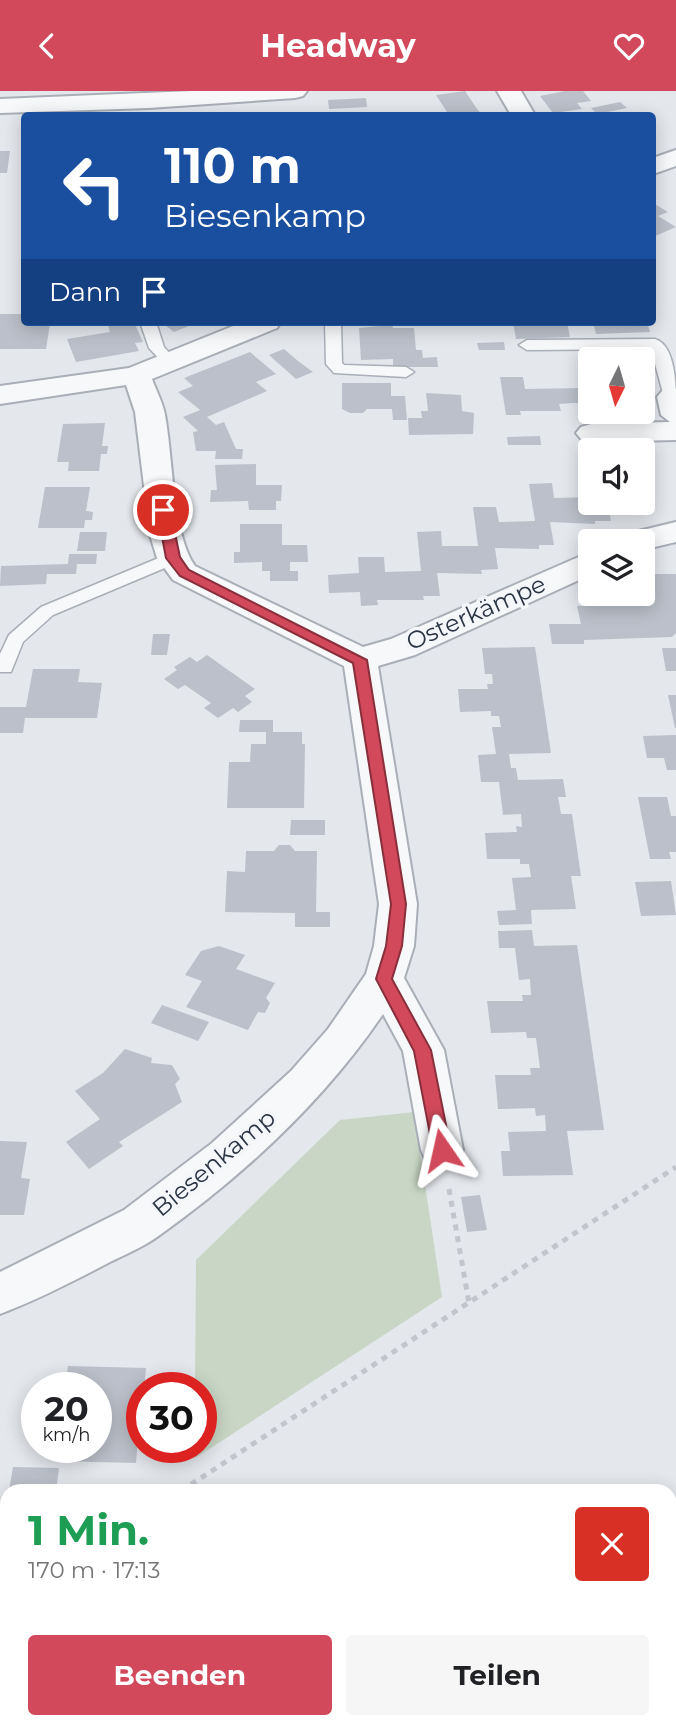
<!DOCTYPE html>
<html lang="de">
<meta charset="utf-8">
<style>
:root{--surface:#fff;--page:#f6f6f6;--text:#202124;--muted:#757577;--accent:#d1495b}
body{margin:0;font-family:Montserrat,sans-serif;background:var(--page);color:var(--text);height:100vh;display:flex;flex-direction:column;font-size:26px;white-space:nowrap}
*{box-sizing:border-box;margin:0}
p{font-size:23px;color:var(--muted)}
.icon{flex:none;width:38px;height:38px;fill:none;stroke:currentColor;stroke-width:2;stroke-linecap:round;stroke-linejoin:round}
.map{position:relative;flex:1;overflow:hidden}
.drawer{position:absolute;left:0px;top:1393px;width:677px;height:245px;display:flex;flex-direction:column;background:var(--surface);border-radius:21px 21px 0 0;box-shadow:0 4px 18px #0003}
.drawer>*{flex:none}
.top-card{position:absolute;left:21px;top:21px;width:635px;height:214px;border-radius:7px;box-shadow:0 4px 18px #0003;background:#1a4fa0;color:#fff;overflow:hidden}
.needle{width:46px;rotate:185deg}
.controls{position:absolute;left:578px;top:256px;display:grid;gap:14px}
.controls a{display:grid;place-items:center;width:77px;height:77px;border-radius:7px;background:var(--surface);box-shadow:0 4px 18px #0003;font-size:35px}
.speed{position:absolute;left:21px;top:1281px;display:flex;gap:14px;font-size:35px;font-weight:700;text-align:center}
.speed>*{display:grid;place-content:center;width:91px;height:91px;border-radius:50%;background:var(--surface);box-shadow:0 4px 18px #0003;line-height:1}
.speed small{font-size:18px;font-weight:400}
.speed .limit{border:10px solid #d22;background:#fff;color:#111}
.pin{position:absolute;display:grid;place-items:center;width:60px;height:60px;color:#fff;margin:-30px;border:4px solid #fff;border-radius:50%;box-shadow:0 2px 7px #0007}
.me{position:absolute;width:77px;margin:-38px;rotate:349deg;stroke-linejoin:round;filter:drop-shadow(0 0 5px #0008)}
.turn{display:flex;align-items:center;gap:24px;height:147px;padding:0 28px;font-size:32px}
.turn .icon{width:91px;height:91px;stroke-width:2.5}
.turn b{display:block;font-size:49px;line-height:60px}
.then{display:flex;align-items:center;height:66px;padding:0 28px;background:#0003;gap:14px;font-size:26px}
.round{display:grid;place-items:center;flex:none;width:74px;height:74px;border-radius:7px;background:var(--page)}
.summary{display:flex;align-items:center;justify-content:space-between;height:119px;padding:0 28px}
h1{font-size:42px;font-weight:700;line-height:52px;color:#1e9e55}
.button{display:flex;gap:14px;margin-top:auto;padding:14px 28px}
.button a{flex:1;height:80px;border-radius:7px;background:var(--accent);color:#fff;font-size:28px;font-weight:700;line-height:80px;text-align:center}
.button a+a{background:var(--page);color:var(--text)}
header{display:flex;justify-content:space-between;align-items:center;height:91px;padding:0 28px;background:var(--accent);color:#fff;font-size:32px;font-weight:700}
.map>svg:first-child{display:block}
.green{fill:#c9d6c5}
.building{fill:#bbc0ca}
.lines{fill:none;stroke-linecap:round;stroke-linejoin:round}
.lane-casing{stroke:#a9aeb7;stroke-width:3}
.street-casing{stroke:#a9aeb7;stroke-width:4}
.path{stroke:#c2c5cb;stroke-width:5;stroke-dasharray:6 6;stroke-linecap:butt}
.lane{fill:#f7f8fa;fill-rule:evenodd}
.street{fill:#f7f8fa;fill-rule:evenodd}
.route{fill:#d1495b;stroke:#882f3b;stroke-width:2}
.labels{text-anchor:middle;stroke-width:7;stroke-linejoin:round;paint-order:stroke}
.street-label{font-size:24px;fill:#2b3445;stroke:#f4f6f9}
</style>
<header><svg class="icon" aria-label="back" viewBox="0 0 24 24"><path d="M15 5l-7 7 7 7"/></svg>Headway<svg class="icon" aria-label="heart" viewBox="0 0 24 24"><path d="M12 20l-8-8c-3-5 5-10 8-4 3-6 11-1 8 4z"/></svg></header>
<div class="map">
<svg width="676" height="1638" viewBox="0 0 676 1638">
<rect width="100%" height="100%" fill="#e4e7ec"/>
<g class="green">
<path d="M414,1021L442,1206L194,1368L195,1356H201V1297H195L196,1169L340,1029Z"/>
<path d="M7,1599V1631H223L222,1638H0V1602Z"/>
</g>
<g class="building">
<path d="M465,0L477,18L482,24H449L436,4Z"/>
<path d="M565,0H583L591,10L577,12L582,18L553,22L540,5Z"/>
<path d="M366,7L367,16L329,18L328,9Z"/>
<path d="M620,11L627,17L597,23L591,17Z"/>
<path d="M0,60H10L7,82H0Z"/>
<path d="M653,112L668,121L658,125L676,136L653,146Z"/>
<path d="M0,223H24L23,233H50L46,258H0Z"/>
<path d="M111,231H134L143,251L135,252L139,260L76,271L67,248L110,241L108,234H112Z"/>
<path d="M161,231H183L189,235L174,241Z"/>
<path d="M513,231H567L570,246L516,248Z"/>
<path d="M593,231H647L650,241L596,243Z"/>
<path d="M392,234L393,237H414L416,259H422L423,267L437,266L438,276H393V268L361,269L359,237Z"/>
<path d="M504,251L505,259H479L477,252Z"/>
<path d="M284,258L298,270L313,281L296,288L269,264Z"/>
<path d="M250,261L276,283L256,291L267,300L207,326L216,334L224,331L236,358H243L242,368H215L216,360H196L193,341L198,340L183,326L200,319L178,301L193,295L184,287Z"/>
<path d="M581,285H590V320H599V323H589L587,312H573L559,313L561,320H520L521,324H506L500,286H523L525,298L583,297Z"/>
<path d="M342,292H391V305H405L407,329H393L392,318H367L363,322H350L342,318Z"/>
<path d="M426,302L461,304L462,320L474,322L473,343L409,344L408,327H422L421,320H428Z"/>
<path d="M105,332L102,355H108L107,363H101L99,380H68L69,371H57L63,333Z"/>
<path d="M540,345L541,354H508L507,346Z"/>
<path d="M256,373V394H282L281,410H276V419H249L248,410L210,411L211,399H217L215,374Z"/>
<path d="M552,392L554,407L590,406V411H607L611,430H595V433L550,431L554,454H539V458L495,457L498,478L481,479L482,483L437,482L440,505H423L424,509H377L378,514L361,515L360,501L329,502L328,484L359,482L358,466H384L385,481L421,480L417,441L441,440L442,455H478L473,416H496L499,431L535,430L529,393Z"/>
<path d="M45,396H90L86,420L93,421L92,429H85L84,437H38Z"/>
<path d="M240,433H282V454H307L308,471H290V480H298V490H270V480H262V471L234,472V461H240Z"/>
<path d="M80,441H107L105,460H77Z"/>
<path d="M69,463H97L96,473H77L76,483H47L46,493L0,495L1,475L68,473Z"/>
<path d="M643,483H676V542L672,546L584,549V553H552L549,533H581L577,515L614,514L611,502H642V498H647Z"/>
<path d="M153,543H170L167,564H151Z"/>
<path d="M535,556L551,662L509,663L511,677H516L518,689L563,688L566,706H558L561,723H572L581,785H571L576,818L531,819L532,833L499,834L497,820L516,819L512,787L531,786L529,773H520V768H487L485,742L517,741L516,735L522,736L521,723L503,724L499,691H481L478,664L496,663L492,636H501L499,625H491V620L460,621L458,598H488L487,593H493L492,583H485L482,557Z"/>
<path d="M662,557H676V580H666Z"/>
<path d="M207,564L255,598L245,605L252,611L238,621L233,617L218,627L204,617L211,612L185,594L178,598L164,588L177,579L174,576L190,566L197,571Z"/>
<path d="M33,578H80L78,591L102,592L97,627H25L23,642H0V616H26Z"/>
<path d="M668,604H676V637H675Z"/>
<path d="M240,629H273V641H302V653H305L304,717H227L229,671H250L251,653H266V641H239Z"/>
<path d="M676,644V679H667L664,667H647L643,645Z"/>
<path d="M638,706H667L671,725H676V761H669L671,768H650Z"/>
<path d="M291,729H325V744H290Z"/>
<path d="M279,754H290L295,760H317L316,821H330V836H295V822L225,821L227,780L245,781L246,760H274Z"/>
<path d="M671,790L676,824L641,825L635,791Z"/>
<path d="M532,839L534,855L577,854L604,1039L567,1040L573,1084L503,1085L501,1060H510L508,1041L546,1040L545,1024L536,1025L535,1017L498,1018L495,984H531L530,977H540L536,947H527L526,941L491,942L487,910H523L522,904H531L530,888L519,889L515,857H499L498,840Z"/>
<path d="M219,855L245,864L236,878L275,892L266,907L270,912L265,922L258,921L248,939L186,916L202,890L185,884L201,860Z"/>
<path d="M162,914L209,931L198,950L151,932Z"/>
<path d="M125,958L152,967L151,972L172,974L180,988L175,993L182,1011L119,1051L123,1055L89,1078L66,1051L100,1028L75,1000L103,982Z"/>
<path d="M0,1050L27,1051L21,1087L30,1088L24,1124H0Z"/>
<path d="M480,1104L487,1139L467,1141L461,1106Z"/>
<path d="M68,1275L146,1277L144,1297H142L136,1372L55,1370L57,1356H96V1297H65Z"/>
<path d="M13,1376L59,1377L56,1400H9Z"/>
</g>
<g class="lines">
<defs>
<g id="lane">
<path d="M140,231H156L164,256L177,270L174,273H164L149,257Z"/>
<path d="M325,231H341L342,272L344,274L406,276L414,281L406,286L334,282L326,273Z"/>
<path d="M655,248C675,254 676,293 676,310L666,309L664,306L651,258L527,259L519,254L527,249Z"/>
<path d="M173,461L179,463L182,467L179,471L53,524L23,551L11,581H0V563L9,544L41,516Z"/>
</g>
<g id="street">
<path d="M192,0H307L303,5L295,7L149,17L0,22V8Z"/>
<path d="M497,0H521L535,24H511Z"/>
<path d="M676,59V75L653,83V67Z"/>
<path d="M243,231H281L277,237L152,288C156,299 163,312 165,324C173,365 172,443 195,475L363,556L391,548L590,461V484L415,564L378,575L417,813L414,855L404,887L444,959L463,1059L457,1072L442,1078L427,1072L421,1059L403,960L383,923C324,1010 243,1085 157,1146C143,1156 126,1163 110,1171C74,1190 39,1208 0,1223V1181L124,1119L212,1052L291,980L328,938L366,883L374,855L379,813L344,575L173,489L157,467L150,444L135,321L126,294L0,313V295L129,277Z"/>
<path d="M672,297L676,298V349L591,351L581,348L576,342L581,336L591,333L670,331L661,324L657,306L662,300Z"/>
<path d="M676,431V451L642,459V450H621L626,443Z"/>
</g>
</defs>
<use href="#lane" class="lane-casing"/>
<use href="#street" class="street-casing"/>
<g class="path">
<path d="M449,1098L469,1212"/>
<path d="M181,1400L676,1076"/>
<path d="M0,1511L7,1507"/>
</g>
<use href="#lane" class="lane"/>
<use href="#street" class="street"/>
</g>
<path class="route" d="M163,415L170,419L180,466L189,479L367,569L406,813L402,855L392,888L431,959L451,1059L449,1064L442,1066L436,1064L433,1059L414,960L376,888L386,855L391,813L353,572L180,485L166,467L157,419Z"/>
<g class="labels">
<g class="street-label">
<text transform="translate(476 522) rotate(-24)" y="8">Osterkämpe</text>
<text transform="translate(214 1072) rotate(-40)" y="8">Biesenkamp</text>
</g>
</g>
</svg>
<div class="controls">
<a><svg class="needle" viewBox="-14 -14 28 28"><path d="M0-13l5 13h-10z" fill="#e53935"/><path d="M0 13l5-13h-10z" fill="#757577"/></svg></a>
<a><svg class="icon" aria-label="sound" viewBox="0 0 24 24"><path d="M4 9h4l5-4v14l-5-4H4zM17 9q2 3 0 6"/></svg></a>
<a><svg class="icon" aria-label="layers" viewBox="0 0 24 24"><path d="M12 4l9 5-9 5-9-5zM3 14l9 5 9-5"/></svg></a>
</div>
<div class="speed"><div>20<small>km/h</small></div><div class="limit">30</div></div>
<div class="pin" style="left:163px;top:419px;background:#d93025"><svg class="icon" aria-label="arrive" viewBox="0 0 24 24"><path d="M6 21V4h12l-3 4 3 4H6"/></svg></div>
<svg class="me" style="left:442px;top:1059px" viewBox="-20 -20 40 40"><path d="M0-17L14 15 0 8-14 15z" fill="#d1495b" stroke="#fff" stroke-width="4"/></svg>
<div class="top-card">
<div class="turn"><svg class="icon" aria-label="left" viewBox="0 0 24 24"><path d="M17 20v-9H6M10 6l-5 5 5 5"/></svg><div><b>110 m</b>Biesenkamp</div></div>
<div class="then">Dann<svg class="icon" aria-label="arrive" viewBox="0 0 24 24"><path d="M6 21V4h12l-3 4 3 4H6"/></svg></div>
</div>
<section class="drawer">
<div class="summary"><div><h1>1 Min.</h1><p>170 m · 17:13</p></div><a class="round" style="background:#d93025;color:#fff"><svg class="icon" aria-label="close" viewBox="0 0 24 24"><path d="M6 6l12 12M18 6L6 18"/></svg></a></div>
<div class="button"><a>Beenden</a><a>Teilen</a></div>
</section>
</div>
